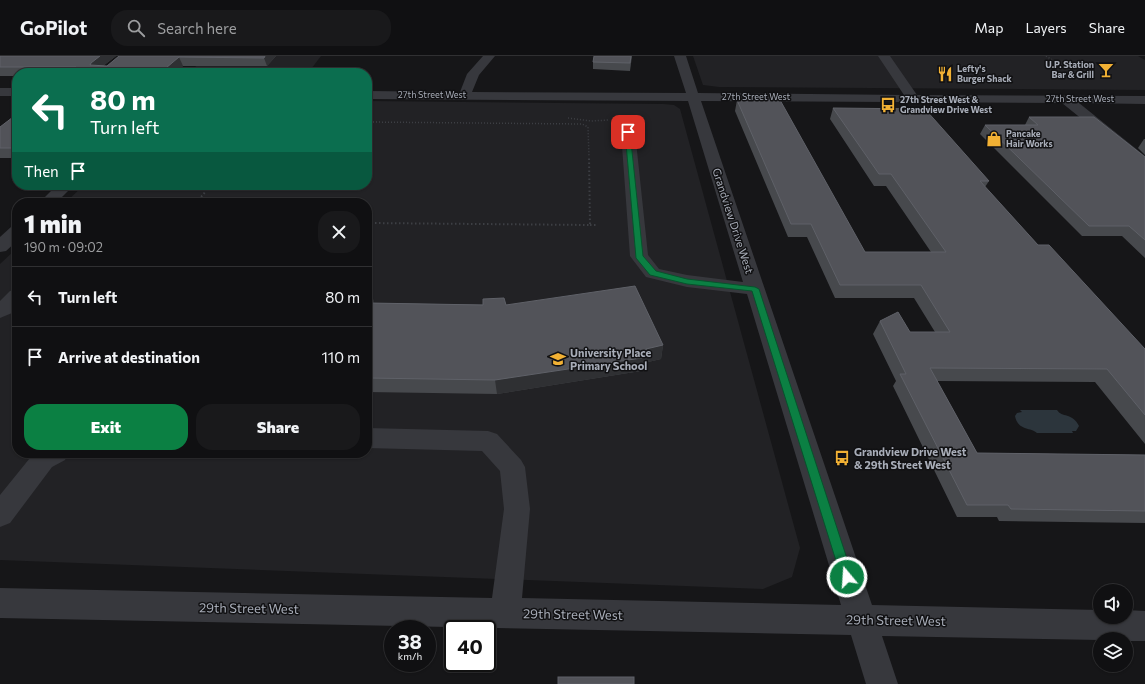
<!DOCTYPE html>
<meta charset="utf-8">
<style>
:root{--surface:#101012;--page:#19191b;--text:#f1f3f6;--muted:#9c9d9f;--line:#303032;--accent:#0b8043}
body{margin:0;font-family:Commissioner,sans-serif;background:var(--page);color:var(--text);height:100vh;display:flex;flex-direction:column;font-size:15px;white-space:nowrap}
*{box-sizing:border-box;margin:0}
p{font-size:13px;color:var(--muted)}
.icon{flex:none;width:22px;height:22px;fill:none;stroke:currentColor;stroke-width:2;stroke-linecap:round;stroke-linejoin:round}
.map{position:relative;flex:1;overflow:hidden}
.drawer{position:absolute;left:12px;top:142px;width:360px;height:260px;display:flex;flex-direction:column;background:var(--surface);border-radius:16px;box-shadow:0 1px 3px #0004,0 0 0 1px var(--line)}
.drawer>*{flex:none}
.guide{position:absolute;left:12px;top:12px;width:360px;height:122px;border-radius:16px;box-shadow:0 1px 3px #0004,0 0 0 1px var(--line);background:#0b6e4f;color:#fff;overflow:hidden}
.fabs{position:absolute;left:1093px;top:528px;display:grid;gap:8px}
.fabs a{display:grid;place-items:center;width:40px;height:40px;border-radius:50%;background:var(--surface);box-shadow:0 1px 3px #0004,0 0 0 1px var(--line);font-size:20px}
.speed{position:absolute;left:384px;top:564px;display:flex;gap:8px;font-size:20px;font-weight:700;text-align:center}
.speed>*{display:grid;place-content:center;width:52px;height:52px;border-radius:50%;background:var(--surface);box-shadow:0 1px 3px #0004,0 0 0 1px var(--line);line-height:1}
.speed small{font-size:10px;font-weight:400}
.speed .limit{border:2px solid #111;border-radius:6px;background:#fff;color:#111}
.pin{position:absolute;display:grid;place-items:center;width:34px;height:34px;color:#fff;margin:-17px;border-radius:8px;box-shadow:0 2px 6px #0006}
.me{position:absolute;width:44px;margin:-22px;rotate:342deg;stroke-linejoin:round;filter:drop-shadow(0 0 3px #0008)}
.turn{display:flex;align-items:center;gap:14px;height:84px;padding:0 12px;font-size:18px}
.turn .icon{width:52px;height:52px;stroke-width:2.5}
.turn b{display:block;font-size:28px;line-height:34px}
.then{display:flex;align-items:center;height:38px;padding:0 12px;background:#0003;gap:8px;font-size:15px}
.round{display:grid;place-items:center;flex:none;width:42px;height:42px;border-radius:16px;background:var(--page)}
.head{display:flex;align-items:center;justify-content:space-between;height:68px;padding:0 12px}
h1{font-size:24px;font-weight:800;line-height:30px}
.primary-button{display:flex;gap:8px;margin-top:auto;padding:8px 12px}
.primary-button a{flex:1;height:46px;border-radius:16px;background:var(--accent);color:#fff;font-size:16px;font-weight:800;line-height:46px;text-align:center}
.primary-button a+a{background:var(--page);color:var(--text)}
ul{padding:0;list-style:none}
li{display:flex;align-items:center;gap:12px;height:60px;padding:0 12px;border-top:1px solid var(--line)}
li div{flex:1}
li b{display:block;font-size:15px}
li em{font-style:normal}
header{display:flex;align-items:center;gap:24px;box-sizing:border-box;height:56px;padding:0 20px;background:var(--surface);border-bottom:1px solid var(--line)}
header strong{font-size:19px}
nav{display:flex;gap:22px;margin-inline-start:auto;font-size:14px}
.search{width:280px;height:36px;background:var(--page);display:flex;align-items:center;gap:10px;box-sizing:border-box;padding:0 14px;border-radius:16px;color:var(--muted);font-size:15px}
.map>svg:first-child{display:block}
.built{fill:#222225}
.water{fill:#2c353c}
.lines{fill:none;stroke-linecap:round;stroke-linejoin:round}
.path-far1{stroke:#3d3f44;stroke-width:1.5;stroke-dasharray:1 2;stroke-linecap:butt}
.path{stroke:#3d3f44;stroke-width:2;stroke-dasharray:1.5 2.5;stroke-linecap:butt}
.minor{fill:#37383d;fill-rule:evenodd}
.wall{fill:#47494d}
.shaded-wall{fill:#2f3033}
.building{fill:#525359;stroke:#5f6168}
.route{fill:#0b8043;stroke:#07532c}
.labels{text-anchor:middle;stroke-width:3;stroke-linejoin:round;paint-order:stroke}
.far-poi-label{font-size:9px;font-weight:bold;fill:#a8adb8;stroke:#111113;text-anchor:start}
.far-street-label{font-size:9px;fill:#a8adb8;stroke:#111113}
.street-label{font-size:11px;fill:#a8adb8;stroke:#111113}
.poi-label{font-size:11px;font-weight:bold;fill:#a8adb8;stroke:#111113;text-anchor:start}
.near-street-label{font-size:13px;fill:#a8adb8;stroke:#111113}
</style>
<header>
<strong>GoPilot</strong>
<div class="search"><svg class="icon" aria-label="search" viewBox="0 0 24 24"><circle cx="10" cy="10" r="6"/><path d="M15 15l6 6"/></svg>Search here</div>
<nav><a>Map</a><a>Layers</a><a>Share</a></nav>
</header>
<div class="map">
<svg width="1145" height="628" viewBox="0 0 1145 628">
<rect width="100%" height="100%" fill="#161618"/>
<g class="built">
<path d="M208,0H321L308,17H188Z"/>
<path d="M693,0H1138L1145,4V34L719,31L703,29Z"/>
<path d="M367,45L663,48L674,49L680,53L800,492L792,521L763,533L0,504V208L17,192V397H367V147H65L84,129H367Z"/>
</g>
<path class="water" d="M1020,354H1057C1062,362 1072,356 1079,370L1076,375H1072L1073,377H1037C1030,371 1018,375 1015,360L1017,357L1022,356Z"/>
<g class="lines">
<g class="path-far1">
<path d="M1046,0L1083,22"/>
<path d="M568,62L591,65L609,64"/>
<path d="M367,66L582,68L588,71L589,101"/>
</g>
<g class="path">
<path d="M196,147L211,129"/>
<path d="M367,167L590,169L589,100"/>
<path d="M590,169H598"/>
</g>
<g class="minor">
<path d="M483,0H495L479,19L472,36L686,37L674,0H686L698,37L904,39L878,0H890L917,39L1145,40V48L1079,47L1145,100V111L1140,110L1062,47L701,45L872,549L1100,554V561H1126V554L1145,555V585H1126V583H1100V584L882,580L898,628H866L851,579L0,562V532L492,542L504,453L500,415L482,395L367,392V372L488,375L497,378L521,404L525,411L530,453L522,542L841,549L747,238L687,231L646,221L633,204L630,200L621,76L623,73L628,72L633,73L635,76L648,199L659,213L687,219L743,226L688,45L367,43V35L460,36L467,18Z"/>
<rect x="0" y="32" width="17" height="8"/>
<path d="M57,129H74L56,147H39Z"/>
<path d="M17,170V185L6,195L0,196V181L11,171Z"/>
<path d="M17,233V251L12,257L0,262V245L10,235Z"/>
<path d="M34,397H68L65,404L52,411L10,467L0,471V439Z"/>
</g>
</g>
<g class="wall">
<path d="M0,0H116L103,10H107L119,0H276L267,10H183L174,17H17V20H0Z"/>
<path d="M632,0L630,15L593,13V6Z"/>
<path d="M737,44L865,196H931L886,130H874L830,63L833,52L989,125L985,131L1038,189L1145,293V388L1095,326L937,325L977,397L1145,399V467L999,465L997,461H957L893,330L896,325L873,278L880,265L910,276H935L914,242H835L807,181H788L735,55Z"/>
<path d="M17,58V102H0V71Z"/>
<path d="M1029,61L1145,101V202L1122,180H1082L980,78L985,69H1025Z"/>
<path d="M1144,83H1145V99L1138,92Z"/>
<path d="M367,236H371L374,247L506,249L663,289L661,303L648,306L647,314L497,338L367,336Z"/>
</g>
<g class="shaded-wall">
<path d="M100,0H116L95,16L90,9L91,7Z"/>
<path d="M265,0H276L267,10L264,2Z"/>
<path d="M179,1L183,10L174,17H168L166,12Z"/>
<path d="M133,12L135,17H128Z"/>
<path d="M17,88V100L12,92Z"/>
<path d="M371,236L375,249L369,247Z"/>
<path d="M663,289L661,303L648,306L647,314L497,338L495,324Z"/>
<path d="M12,331H17V337Z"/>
</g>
<g class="building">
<path d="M0,0H100L91,7L90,9L107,10L119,0H265L264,2L179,1L166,12H133L128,17H69L76,11H0Z"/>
<path d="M594,0H631L630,7L593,6Z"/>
<path d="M737,44H780L865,196H946L891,118H879L833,52L925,53L989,125H980L1038,189H1049L1145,293V359L1107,313L930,312L977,397L1145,399V455L1011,453L1008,449H967L900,318H906L880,265L898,256L910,276H950L921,229H840L811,168H791Z"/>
<path d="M17,58V88L12,92H0V71Z"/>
<path d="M1029,61H1094L1145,101V184L1129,170H1089L985,69H1038Z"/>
<path d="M635,230L663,289L646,293L648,301L495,324L367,322V236H371L369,247L483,249V243L504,242L506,249Z"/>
<path d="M17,322V331H12Z"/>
<rect x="558" y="621" width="76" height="7"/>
</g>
<path class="route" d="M628,74L630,76L643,200L656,215L687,223L755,231L759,233L853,521L852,525L847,527L843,525L841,521L752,235L687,228L650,219L636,202L625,76Z"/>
<defs>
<symbol id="bar-bare" viewBox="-9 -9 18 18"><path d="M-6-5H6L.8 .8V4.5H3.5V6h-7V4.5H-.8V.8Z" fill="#f2b134" stroke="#111113" stroke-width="2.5" paint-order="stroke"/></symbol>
<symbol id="restaurant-bare" viewBox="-9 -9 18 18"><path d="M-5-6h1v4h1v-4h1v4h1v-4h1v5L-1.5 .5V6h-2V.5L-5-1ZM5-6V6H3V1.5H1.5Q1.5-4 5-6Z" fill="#f2b134" stroke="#111113" stroke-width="2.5" paint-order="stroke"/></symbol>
<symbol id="bus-bare" viewBox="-9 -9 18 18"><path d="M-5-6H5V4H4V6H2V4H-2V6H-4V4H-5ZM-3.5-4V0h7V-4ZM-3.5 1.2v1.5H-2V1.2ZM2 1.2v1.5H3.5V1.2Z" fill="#f2b134" stroke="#111113" stroke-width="2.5" paint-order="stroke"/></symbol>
<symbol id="shop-bare" viewBox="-9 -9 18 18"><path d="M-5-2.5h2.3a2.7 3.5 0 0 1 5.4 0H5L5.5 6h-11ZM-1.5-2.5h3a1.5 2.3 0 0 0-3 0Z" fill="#f2b134" stroke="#111113" stroke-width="2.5" paint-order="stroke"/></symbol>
<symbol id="school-bare" viewBox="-9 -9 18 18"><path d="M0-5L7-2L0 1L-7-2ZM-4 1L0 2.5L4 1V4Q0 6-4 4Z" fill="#f2b134" stroke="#111113" stroke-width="2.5" paint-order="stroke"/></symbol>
</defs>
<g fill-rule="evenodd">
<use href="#bar-bare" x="1095" y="3" width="22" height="22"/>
<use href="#restaurant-bare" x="934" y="7" width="22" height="22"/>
<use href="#bus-bare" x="877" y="38" width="22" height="22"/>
<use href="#shop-bare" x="983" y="72" width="22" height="22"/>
<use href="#school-bare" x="547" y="292" width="22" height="22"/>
<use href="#bus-bare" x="831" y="391" width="22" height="22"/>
</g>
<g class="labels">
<g class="far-poi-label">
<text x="1094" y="12" text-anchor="end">U.P. Station<tspan x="1094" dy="10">Bar &amp; Grill</tspan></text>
<text x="957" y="16">Lefty's<tspan x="957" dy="10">Burger Shack</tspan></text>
<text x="900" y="47">27th Street West &amp;<tspan x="900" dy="10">Grandview Drive West</tspan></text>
<text x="1006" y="81">Pancake<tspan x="1006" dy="10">Hair Works</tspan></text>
</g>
<g class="far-street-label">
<text x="432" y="42">27th Street West</text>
<text x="756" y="44">27th Street West</text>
<text x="1080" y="46">27th Street West</text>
</g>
<g class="street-label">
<text transform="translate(733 165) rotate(72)" y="4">Grandview Drive West</text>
</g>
<g class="poi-label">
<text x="570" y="301">University Place<tspan x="570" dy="13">Primary School</tspan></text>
<text x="854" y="400">Grandview Drive West<tspan x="854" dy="13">&amp; 29th Street West</tspan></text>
</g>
<g class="near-street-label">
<text transform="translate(249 552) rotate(1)" y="5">29th Street West</text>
<text transform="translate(573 558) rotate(1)" y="5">29th Street West</text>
<text transform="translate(896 564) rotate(1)" y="5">29th Street West</text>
</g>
</g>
</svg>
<div class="fabs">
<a><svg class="icon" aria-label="sound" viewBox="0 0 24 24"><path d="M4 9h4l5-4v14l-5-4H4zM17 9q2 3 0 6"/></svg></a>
<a><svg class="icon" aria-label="layers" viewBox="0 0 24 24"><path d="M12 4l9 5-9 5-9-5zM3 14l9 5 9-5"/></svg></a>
</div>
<div class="speed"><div>38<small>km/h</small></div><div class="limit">40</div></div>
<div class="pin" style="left:628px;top:76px;background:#d93025"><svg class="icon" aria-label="arrive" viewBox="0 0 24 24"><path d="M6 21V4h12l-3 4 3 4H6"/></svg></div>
<svg class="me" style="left:847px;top:521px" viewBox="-20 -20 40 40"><circle r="17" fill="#0b8043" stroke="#fff" stroke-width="3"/><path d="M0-11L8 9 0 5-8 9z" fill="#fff"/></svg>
<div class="guide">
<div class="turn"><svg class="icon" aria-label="left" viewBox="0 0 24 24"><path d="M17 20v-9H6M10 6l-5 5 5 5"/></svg><div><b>80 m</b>Turn left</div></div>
<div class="then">Then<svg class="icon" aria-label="arrive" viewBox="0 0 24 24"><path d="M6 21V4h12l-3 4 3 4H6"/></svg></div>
</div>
<section class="drawer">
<div class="head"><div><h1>1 min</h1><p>190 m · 09:02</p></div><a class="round"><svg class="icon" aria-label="close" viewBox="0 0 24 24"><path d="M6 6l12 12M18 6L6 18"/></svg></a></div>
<ul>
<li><svg class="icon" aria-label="left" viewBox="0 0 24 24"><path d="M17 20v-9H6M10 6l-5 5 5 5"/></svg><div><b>Turn left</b></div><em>80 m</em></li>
<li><svg class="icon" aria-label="arrive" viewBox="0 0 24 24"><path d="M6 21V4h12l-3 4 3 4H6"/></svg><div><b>Arrive at destination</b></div><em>110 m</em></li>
</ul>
<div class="primary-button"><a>Exit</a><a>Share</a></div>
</section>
</div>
